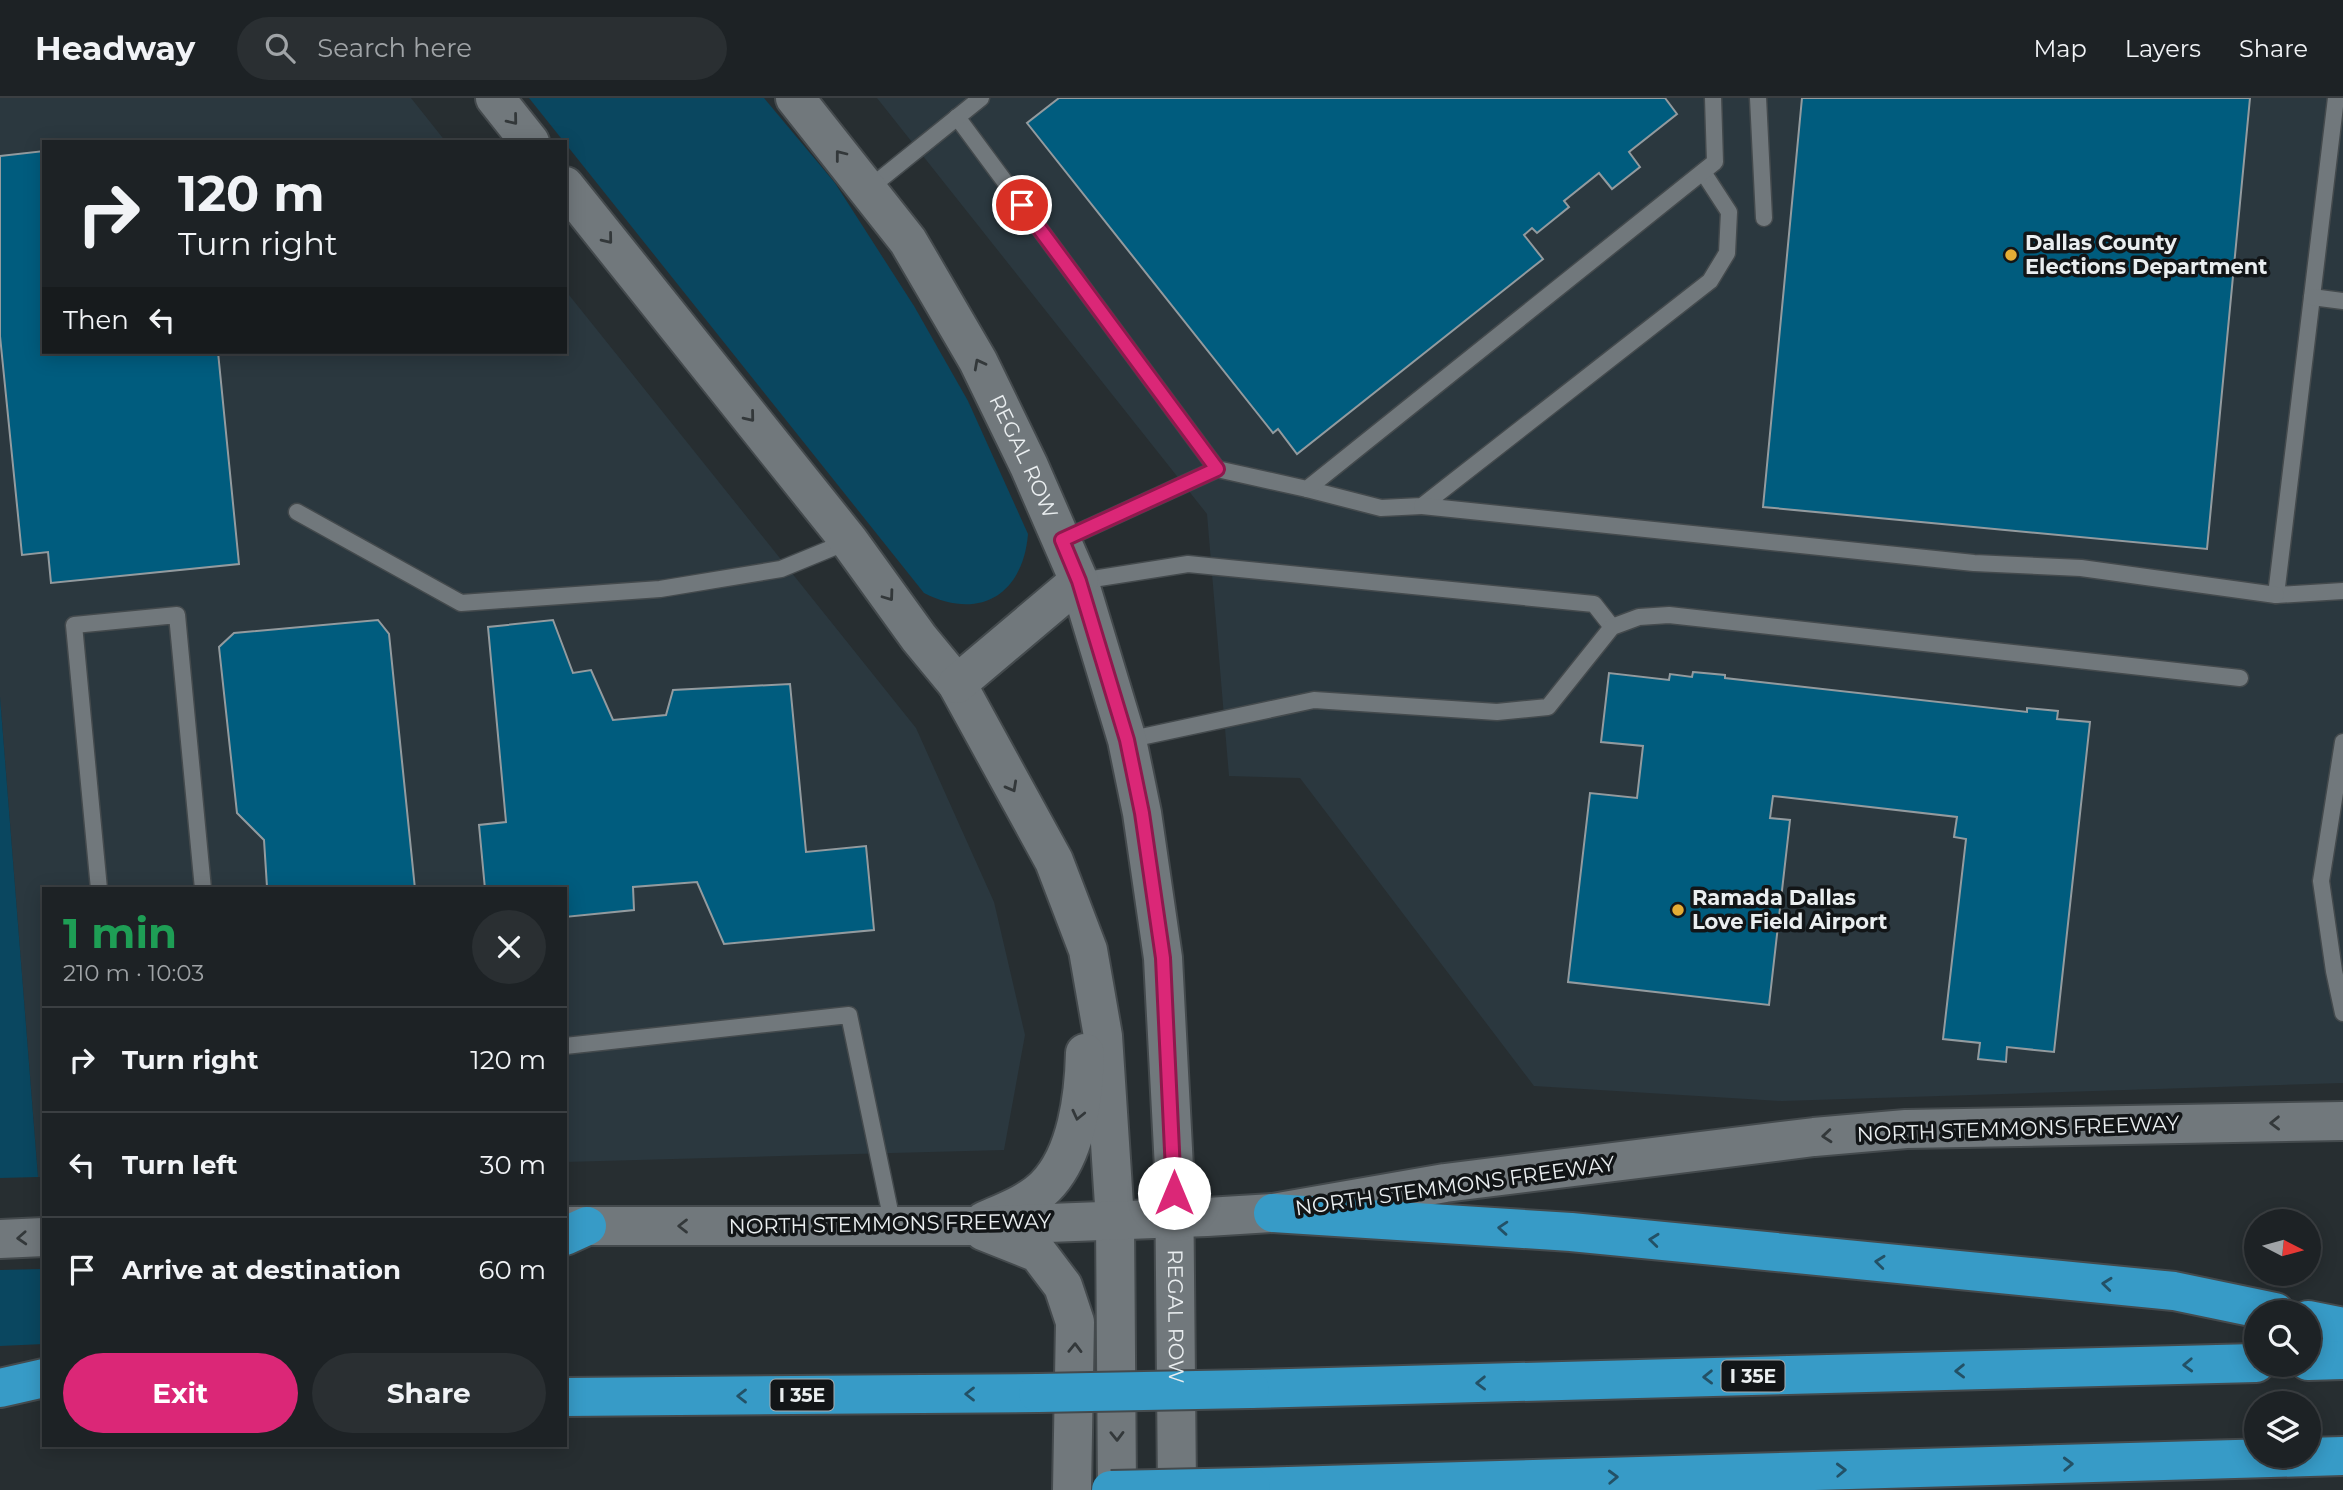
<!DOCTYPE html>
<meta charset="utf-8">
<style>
:root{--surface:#1d2225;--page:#2a2f32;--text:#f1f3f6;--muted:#a0a4a7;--line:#3b3f42;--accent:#db2777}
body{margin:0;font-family:Montserrat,sans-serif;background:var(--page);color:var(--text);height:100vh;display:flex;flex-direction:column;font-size:26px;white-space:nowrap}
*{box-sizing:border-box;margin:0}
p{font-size:23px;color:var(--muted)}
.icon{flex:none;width:38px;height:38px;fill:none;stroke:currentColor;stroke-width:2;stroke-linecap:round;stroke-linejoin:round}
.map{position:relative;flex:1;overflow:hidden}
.side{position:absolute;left:42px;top:789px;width:525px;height:560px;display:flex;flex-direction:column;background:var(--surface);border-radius:0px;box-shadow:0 4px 18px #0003,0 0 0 2px var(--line)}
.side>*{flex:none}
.top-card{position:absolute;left:42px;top:42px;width:525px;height:214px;border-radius:0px;box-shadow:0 4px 18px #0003,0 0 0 2px var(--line);background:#1d2225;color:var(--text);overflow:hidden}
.needle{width:46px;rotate:96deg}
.controls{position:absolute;left:2244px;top:1111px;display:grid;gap:14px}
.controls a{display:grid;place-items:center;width:77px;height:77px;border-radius:50%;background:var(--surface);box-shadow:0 4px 18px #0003,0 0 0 2px var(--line);font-size:35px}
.pin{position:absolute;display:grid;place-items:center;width:60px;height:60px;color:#fff;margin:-30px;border:4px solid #fff;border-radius:50%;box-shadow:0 2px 7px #0007}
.me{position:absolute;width:77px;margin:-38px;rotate:0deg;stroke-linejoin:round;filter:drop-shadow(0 0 5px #0008)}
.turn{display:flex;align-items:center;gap:24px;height:147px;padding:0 21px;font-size:32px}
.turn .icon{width:91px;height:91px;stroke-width:2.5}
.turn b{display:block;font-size:49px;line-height:60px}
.then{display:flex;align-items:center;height:66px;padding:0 21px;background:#0003;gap:14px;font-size:26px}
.round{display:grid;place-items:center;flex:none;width:74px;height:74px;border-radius:37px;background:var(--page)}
.headline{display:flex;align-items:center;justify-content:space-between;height:119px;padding:0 21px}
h1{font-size:42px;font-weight:700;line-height:52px;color:#1e9e55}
.button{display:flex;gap:14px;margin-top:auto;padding:14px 21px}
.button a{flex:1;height:80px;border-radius:42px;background:var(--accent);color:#fff;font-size:28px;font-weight:700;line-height:80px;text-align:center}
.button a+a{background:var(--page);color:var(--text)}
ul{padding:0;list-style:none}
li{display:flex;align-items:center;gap:21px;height:105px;padding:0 21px;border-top:2px solid var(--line)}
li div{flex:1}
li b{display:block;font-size:26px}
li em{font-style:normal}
header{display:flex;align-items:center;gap:42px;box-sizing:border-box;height:98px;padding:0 35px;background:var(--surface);border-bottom:2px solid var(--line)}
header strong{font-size:33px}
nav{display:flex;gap:38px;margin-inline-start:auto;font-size:24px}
.search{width:490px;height:63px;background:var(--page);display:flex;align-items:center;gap:18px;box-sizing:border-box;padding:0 24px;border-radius:38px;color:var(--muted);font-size:26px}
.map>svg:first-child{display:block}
.built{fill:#2b383f}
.green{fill:#0a4760}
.building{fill:#005c7e;stroke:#939b9f;stroke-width:2}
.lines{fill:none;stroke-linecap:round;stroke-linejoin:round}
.service-casing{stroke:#444a4d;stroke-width:19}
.secondary-casing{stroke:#444a4d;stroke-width:42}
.motorway-casing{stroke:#444a4d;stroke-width:42}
.service{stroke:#71787c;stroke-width:16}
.secondary{stroke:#71787c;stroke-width:38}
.motorway{stroke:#379bc7;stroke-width:38}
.motorway-bridge-casing{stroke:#444a4d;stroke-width:42;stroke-linecap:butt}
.motorway-bridge{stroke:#379bc7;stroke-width:38}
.oneway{stroke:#33383a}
.oneway2{stroke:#235166}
.route-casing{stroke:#8e194d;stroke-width:18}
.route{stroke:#db2777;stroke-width:12}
.poi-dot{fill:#e5ad35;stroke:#121517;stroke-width:2.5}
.labels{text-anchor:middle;stroke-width:7;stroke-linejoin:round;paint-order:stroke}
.shield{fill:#121517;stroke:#a9adaf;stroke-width:2}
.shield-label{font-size:19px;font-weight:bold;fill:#eaeef0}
.poi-label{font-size:21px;font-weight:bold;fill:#eaeef0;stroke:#121517;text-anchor:start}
.street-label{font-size:21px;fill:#eaeef0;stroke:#121517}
</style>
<header>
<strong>Headway</strong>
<div class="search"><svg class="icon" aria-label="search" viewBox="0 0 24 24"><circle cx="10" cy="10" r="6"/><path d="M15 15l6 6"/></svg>Search here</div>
<nav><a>Map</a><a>Layers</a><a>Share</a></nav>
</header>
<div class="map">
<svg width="2343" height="1392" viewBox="0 0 2343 1392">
<rect width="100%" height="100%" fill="#272e31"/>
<g class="built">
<path d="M0,0H411L446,44H44V254H565V192L916,630L994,804L1025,937L1004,1052L565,1064V791H44V1079H38L0,599Z"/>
<path d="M877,0H2343V985L1782,1003L1534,988L1300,680L1229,678L1207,416Z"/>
</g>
<g class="green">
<path d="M529,0H764L835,85L914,208L968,303L1028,436C1023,497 979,523 924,495Z"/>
<path d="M0,599L38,1079L0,1080Z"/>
<path d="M44,1171V1246L0,1248V1172Z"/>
</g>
<g class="building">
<path d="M1059,0H1665L1677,16L1629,54L1640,69L1612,91L1599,75L1564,103L1569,109L1537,135L1532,130L1524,137L1543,161L1297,356L1278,331L1273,335L1027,25Z"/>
<path d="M1802,0H2250L2207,451L1763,409Z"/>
<path d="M44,53V254H218L239,466L51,485L48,454L22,457L0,238V58Z"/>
<path d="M378,522L389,536L415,791H254L256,788L267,789L264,742L237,715L219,549L234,535Z"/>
<path d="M553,522L573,575L591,572L613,622L666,617L673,592L790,586L806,754L866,748L874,832L724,846L697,784L633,789L634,812L565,819V791H485L479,727L506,724L488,529Z"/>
<path d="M1693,574L1725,577V580L2027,614V610L2058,613L2057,621L2090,624L2054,954L2007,949L2006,964L1978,961L1980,945L1943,941L1966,741L1954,739L1957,719L1773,698L1770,720L1790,722L1769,907L1568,884L1590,695L1637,700L1643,648L1601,644L1609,575L1669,582L1670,576L1692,579Z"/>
</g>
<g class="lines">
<defs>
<g id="service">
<path d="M1758,0L1764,120"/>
<path d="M2336,0L2276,497L2343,493"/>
<path d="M957,19L1217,371"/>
<path d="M867,92L981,0"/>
<path d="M2312,199L2343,203"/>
<path d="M1307,391L1381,410L1422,408L1710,183L1727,155L1729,114L1703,74"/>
<path d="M1422,408L1974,465L2081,470L2276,497"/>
<path d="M297,414L461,505L660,491L781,471L849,443"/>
<path d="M1062,442L1217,371L1307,391L1715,64L1713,0"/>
<path d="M1080,483L1188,466L1594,506L1612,529"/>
<path d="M1127,642L1314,602L1497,614L1548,609L1612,529L1639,519L1669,517L2240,580"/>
<path d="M2343,644L2321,783L2334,873L2343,915"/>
<path d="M99,791L74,527L177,517L203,791"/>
<path d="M565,948L849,917L893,1128"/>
</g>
<g id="secondary">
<path d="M495,0L530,44"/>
<path id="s1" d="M795,0L908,143L978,263L1029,368L1079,483L1127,642L1142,715L1163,860L1174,1070L1177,1392"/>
<path d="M565,88L849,443L919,540L957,586L1054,763L1088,852L1103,938L1115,1122L1117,1392"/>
<path d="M957,586L1079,483"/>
<path d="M984,1123C1004,1114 1029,1105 1045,1089C1077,1057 1084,997 1085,955"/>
<path d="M565,1128H971L1207,1119L1273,1115L1445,1085L1814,1039L1906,1031L2343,1023"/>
<path d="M983,1133L1038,1155L1063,1188L1075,1224L1072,1392"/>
<path d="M0,1141L44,1139"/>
</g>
<g id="motorway">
<path d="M1273,1115L1571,1134L2174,1193L2275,1214"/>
<path d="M565,1138L587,1128"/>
<path d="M2308,1222L2343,1229"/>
<path d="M2308,1263L2343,1262"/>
<path d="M0,1290L44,1280"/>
<path d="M1250,1291L2256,1265"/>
<path d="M565,1299L1038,1295"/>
<path d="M1251,1389L2343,1358"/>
</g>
</defs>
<use href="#service" class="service-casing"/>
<use href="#secondary" class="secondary-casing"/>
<use href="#motorway" class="motorway-casing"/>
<use href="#service" class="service"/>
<use href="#secondary" class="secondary"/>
<use href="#motorway" class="motorway"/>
<defs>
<g id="motorway-bridge">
<path d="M1038,1295L1250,1291"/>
<path d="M1111,1392L1251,1389"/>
</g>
</defs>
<use href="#motorway-bridge" class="motorway-bridge-casing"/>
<use href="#motorway-bridge" class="motorway-bridge"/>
</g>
<defs><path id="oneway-chevron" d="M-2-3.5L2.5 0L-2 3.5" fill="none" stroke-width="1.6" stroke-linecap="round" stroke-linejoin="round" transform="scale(1.75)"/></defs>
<g class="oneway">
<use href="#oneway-chevron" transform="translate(513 22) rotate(51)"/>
<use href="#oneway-chevron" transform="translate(840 57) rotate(-128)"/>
<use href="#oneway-chevron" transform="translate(608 141) rotate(51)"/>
<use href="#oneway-chevron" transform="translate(979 266) rotate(-118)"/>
<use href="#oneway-chevron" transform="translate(750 319) rotate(51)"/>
<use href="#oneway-chevron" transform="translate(889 498) rotate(54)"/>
<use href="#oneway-chevron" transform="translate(1012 689) rotate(61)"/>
<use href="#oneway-chevron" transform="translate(1078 1017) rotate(103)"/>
<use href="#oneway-chevron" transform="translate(2275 1025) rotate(179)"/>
<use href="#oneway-chevron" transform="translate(1827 1038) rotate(175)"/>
<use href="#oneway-chevron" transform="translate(683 1128) rotate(180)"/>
<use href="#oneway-chevron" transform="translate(22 1140) rotate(177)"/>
<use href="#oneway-chevron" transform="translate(1075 1250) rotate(-89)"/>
<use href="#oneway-chevron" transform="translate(1117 1338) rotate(89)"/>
</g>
<g class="oneway2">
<use href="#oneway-chevron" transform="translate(1503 1130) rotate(-176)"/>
<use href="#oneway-chevron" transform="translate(1654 1142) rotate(-174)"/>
<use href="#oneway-chevron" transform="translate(1880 1164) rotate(-174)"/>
<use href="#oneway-chevron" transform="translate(2107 1186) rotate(-174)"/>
<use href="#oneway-chevron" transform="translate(2188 1267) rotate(178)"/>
<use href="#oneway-chevron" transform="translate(1960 1273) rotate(179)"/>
<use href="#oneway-chevron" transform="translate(1708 1279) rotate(179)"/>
<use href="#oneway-chevron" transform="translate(1481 1285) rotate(179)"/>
<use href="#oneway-chevron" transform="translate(970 1296) rotate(180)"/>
<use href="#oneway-chevron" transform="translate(742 1298) rotate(180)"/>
<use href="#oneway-chevron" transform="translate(2068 1366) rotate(-2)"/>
<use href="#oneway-chevron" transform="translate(1841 1372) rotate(-2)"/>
<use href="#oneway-chevron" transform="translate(1613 1379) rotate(-2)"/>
</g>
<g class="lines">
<defs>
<path id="route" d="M1022,107L1217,371L1062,442L1079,483L1127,642L1142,715L1163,860L1174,1095"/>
</defs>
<use href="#route" class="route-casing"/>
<use href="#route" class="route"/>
</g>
<g class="poi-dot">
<circle cx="2011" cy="157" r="7"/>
<circle cx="1678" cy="812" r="7"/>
</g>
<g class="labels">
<g class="shield">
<rect x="1721.5" y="1262.5" width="63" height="31" rx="5"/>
<rect x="770.5" y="1281.5" width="63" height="31" rx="5"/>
</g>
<g class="shield-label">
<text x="1753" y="1285">I 35E</text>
<text x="802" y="1304">I 35E</text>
</g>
<g class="poi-label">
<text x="2025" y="152">Dallas County<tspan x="2025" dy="24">Elections Department</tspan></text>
<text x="1692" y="807">Ramada Dallas<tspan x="1692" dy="24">Love Field Airport</tspan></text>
</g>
<g class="street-label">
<text dy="7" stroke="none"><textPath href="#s1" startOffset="427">REGAL ROW</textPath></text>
<text transform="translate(2018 1031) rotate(-2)" y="7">NORTH STEMMONS FREEWAY</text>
<text transform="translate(1455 1088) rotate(-8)" y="7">NORTH STEMMONS FREEWAY</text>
<text transform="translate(890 1126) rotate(-1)" y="7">NORTH STEMMONS FREEWAY</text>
<text dy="7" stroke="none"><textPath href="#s1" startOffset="1309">REGAL ROW</textPath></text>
</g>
</g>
</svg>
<div class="controls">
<a><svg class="needle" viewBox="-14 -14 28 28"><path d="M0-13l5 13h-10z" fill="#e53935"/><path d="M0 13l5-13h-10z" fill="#a0a4a7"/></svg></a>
<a><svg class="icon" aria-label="search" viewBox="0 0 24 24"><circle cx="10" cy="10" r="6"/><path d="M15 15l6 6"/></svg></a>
<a><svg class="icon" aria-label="layers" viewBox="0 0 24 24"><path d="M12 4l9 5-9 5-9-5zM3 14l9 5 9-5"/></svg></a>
</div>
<div class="pin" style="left:1022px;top:107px;background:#d93025"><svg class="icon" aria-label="arrive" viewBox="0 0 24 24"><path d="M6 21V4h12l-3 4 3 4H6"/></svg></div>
<svg class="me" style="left:1174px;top:1095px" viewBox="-20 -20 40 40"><circle r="19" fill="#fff"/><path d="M0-13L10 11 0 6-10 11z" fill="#db2777"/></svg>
<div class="top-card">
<div class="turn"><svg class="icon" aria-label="right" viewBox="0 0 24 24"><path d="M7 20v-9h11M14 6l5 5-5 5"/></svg><div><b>120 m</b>Turn right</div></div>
<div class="then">Then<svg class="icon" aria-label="left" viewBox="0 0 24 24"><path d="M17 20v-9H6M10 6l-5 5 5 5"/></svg></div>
</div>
<section class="side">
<div class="headline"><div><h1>1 min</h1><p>210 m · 10:03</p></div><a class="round"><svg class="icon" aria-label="close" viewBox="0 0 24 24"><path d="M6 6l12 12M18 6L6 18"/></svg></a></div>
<ul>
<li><svg class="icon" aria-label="right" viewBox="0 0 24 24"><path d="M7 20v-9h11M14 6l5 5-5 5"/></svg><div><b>Turn right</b></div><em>120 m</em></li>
<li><svg class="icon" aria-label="left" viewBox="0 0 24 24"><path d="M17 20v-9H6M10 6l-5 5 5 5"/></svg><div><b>Turn left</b></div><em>30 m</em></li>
<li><svg class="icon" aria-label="arrive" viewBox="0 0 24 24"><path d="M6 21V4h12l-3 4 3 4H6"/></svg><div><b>Arrive at destination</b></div><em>60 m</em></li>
</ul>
<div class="button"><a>Exit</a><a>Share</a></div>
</section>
</div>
